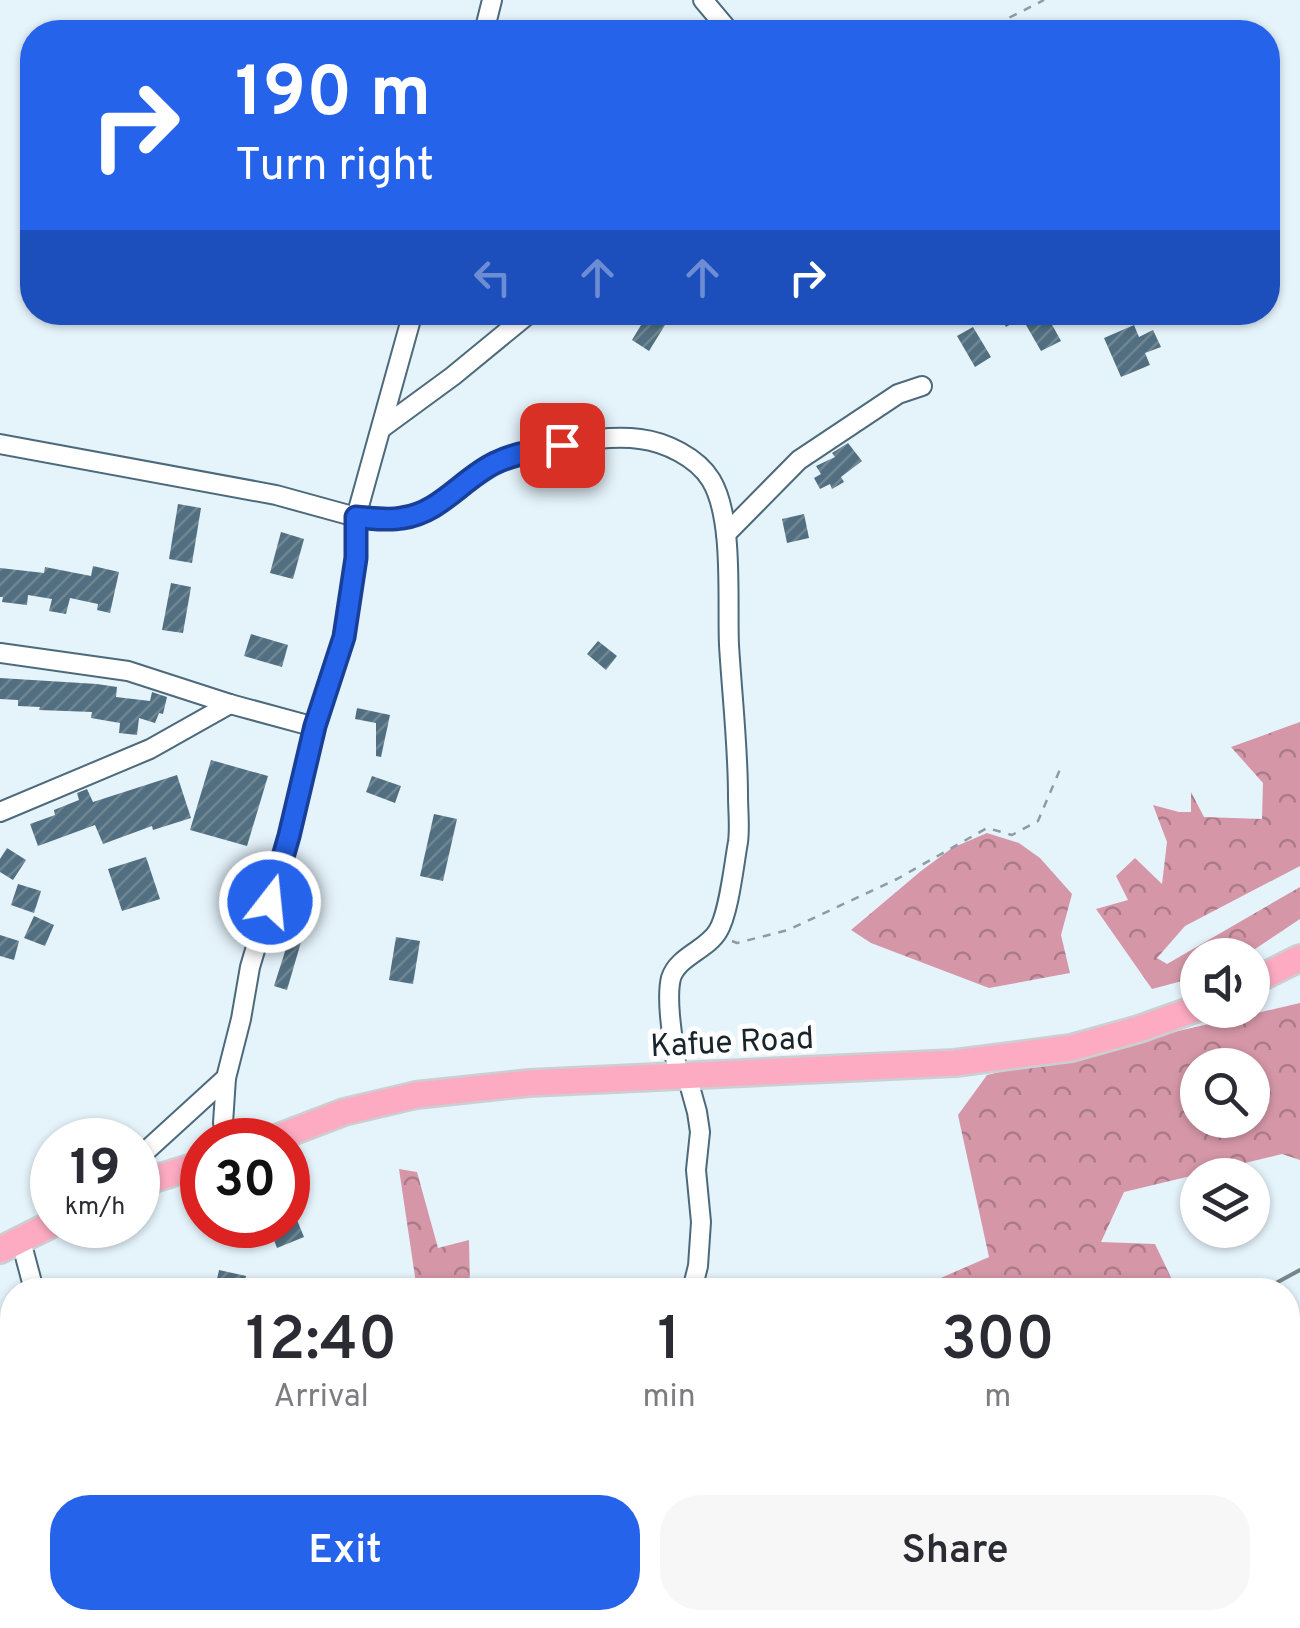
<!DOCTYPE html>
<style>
:root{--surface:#fff;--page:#f7f7f7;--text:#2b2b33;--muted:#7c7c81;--accent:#2563eb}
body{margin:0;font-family:Overpass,sans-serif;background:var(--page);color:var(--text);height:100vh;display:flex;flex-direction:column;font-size:38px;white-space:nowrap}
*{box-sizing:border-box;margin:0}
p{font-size:32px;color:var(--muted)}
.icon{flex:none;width:55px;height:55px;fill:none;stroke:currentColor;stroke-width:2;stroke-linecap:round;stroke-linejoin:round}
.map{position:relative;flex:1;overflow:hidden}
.panel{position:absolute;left:0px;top:1278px;width:1300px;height:352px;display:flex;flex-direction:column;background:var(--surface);border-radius:40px 40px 0 0;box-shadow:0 2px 8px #0004}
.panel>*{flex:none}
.guide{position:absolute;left:20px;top:20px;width:1260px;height:305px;border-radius:40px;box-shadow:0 2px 8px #0004;background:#2563eb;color:#fff;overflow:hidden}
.controls{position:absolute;left:1180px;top:938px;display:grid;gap:20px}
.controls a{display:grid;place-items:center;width:90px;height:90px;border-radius:50%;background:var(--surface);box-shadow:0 2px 8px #0004;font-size:50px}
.speed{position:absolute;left:30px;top:1118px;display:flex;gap:20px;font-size:50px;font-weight:700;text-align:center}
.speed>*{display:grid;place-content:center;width:130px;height:130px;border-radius:50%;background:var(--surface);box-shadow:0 2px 8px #0004;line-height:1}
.speed small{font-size:25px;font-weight:400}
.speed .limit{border:15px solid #d22;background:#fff;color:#111}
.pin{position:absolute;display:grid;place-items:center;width:85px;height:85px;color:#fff;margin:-42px;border-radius:20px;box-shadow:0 5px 15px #0006}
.me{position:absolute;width:110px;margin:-55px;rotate:16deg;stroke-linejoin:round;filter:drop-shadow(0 0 8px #0008)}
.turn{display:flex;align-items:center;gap:35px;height:210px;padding:0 50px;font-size:45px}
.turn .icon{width:130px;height:130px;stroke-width:2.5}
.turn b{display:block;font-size:70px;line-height:85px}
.lanes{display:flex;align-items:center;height:95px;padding:0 50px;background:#0003;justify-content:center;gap:50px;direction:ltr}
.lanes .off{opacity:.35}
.eta{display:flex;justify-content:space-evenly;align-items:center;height:170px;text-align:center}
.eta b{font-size:60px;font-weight:600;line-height:70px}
.button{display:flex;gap:20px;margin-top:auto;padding:20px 50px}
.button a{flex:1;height:115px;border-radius:40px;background:var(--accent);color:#fff;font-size:40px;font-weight:600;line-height:115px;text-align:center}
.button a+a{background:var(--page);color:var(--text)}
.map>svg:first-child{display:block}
.forest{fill:url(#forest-crowns);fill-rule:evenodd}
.building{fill:url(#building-hatch)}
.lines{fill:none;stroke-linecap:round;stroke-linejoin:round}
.minor-casing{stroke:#4c6a7b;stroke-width:22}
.highway-casing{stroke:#cccfd1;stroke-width:30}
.path{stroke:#8e9ba3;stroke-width:2.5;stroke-dasharray:8 8;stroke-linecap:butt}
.minor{stroke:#fff;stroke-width:18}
.highway{stroke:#fcabc2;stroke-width:25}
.rail{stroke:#76848b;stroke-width:4}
.route-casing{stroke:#184099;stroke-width:25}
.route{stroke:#2563eb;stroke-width:18}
.labels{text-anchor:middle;stroke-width:10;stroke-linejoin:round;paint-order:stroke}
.street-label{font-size:32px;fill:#18252c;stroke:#fff}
</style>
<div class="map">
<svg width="1300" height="1628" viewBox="0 0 1300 1628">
<defs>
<pattern id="forest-crowns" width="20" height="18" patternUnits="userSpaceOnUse" patternTransform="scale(2.5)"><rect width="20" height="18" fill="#d597a8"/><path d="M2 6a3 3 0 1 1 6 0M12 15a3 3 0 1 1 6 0" fill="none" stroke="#ac7b89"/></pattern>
<pattern id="building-hatch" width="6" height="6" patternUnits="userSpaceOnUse" patternTransform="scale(2.5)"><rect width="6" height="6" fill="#516f80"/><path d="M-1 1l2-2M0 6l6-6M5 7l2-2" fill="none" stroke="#708793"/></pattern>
</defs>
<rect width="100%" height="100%" fill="#e5f3fb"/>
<g class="forest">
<path d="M1300,722V866L1185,926L1157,958L1167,964L1300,887V919L1246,955H1198L1197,977L1152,989L1096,909L1128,900L1116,876L1135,858L1162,884L1167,842L1153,805L1179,812H1191V792L1204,817L1262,819L1263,783L1231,747Z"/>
<path d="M987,833L1019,843L1040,858L1072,894L1061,935L1070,973L989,988L871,943L851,930L921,871L952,848Z"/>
<path d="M1300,1003V1160L1282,1154L1124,1192L1101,1242L1155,1244L1177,1290H913L989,1257L958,1115L987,1075ZM1198,1065H1252V1120H1198Z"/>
<path d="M399,1169L417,1172L438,1248L469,1240L470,1289L473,1290H417Z"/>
<path d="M1288,1560L1300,1563V1628H1086L1076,1618H1288Z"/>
</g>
<g class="building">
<path d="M649,312H673L649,351L632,340Z"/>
<path d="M998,312H1045L1061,341L1041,351L1022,318L1006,327Z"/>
<path d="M1134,325L1139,337L1153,330L1161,347L1145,353L1150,365L1121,377L1104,338Z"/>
<path d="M973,327L991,357L975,367L957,336Z"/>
<path d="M848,443L862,461L841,477L844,482L832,489L830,484L820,489L814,478L821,474L816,466L835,457L832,453Z"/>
<path d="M178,504L201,508L192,563L169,559Z"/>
<path d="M804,514L809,538L787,543L782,519Z"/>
<path d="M281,532L304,539L293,579L270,573Z"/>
<path d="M93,566L119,572L110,613L97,610L98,604L70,598L66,614L49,611L52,599L28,595L27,605L2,602L3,597H0V568L44,573L45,567L91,576Z"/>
<path d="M171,583L191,587L183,633L162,630Z"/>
<path d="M251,634L288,645L282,667L244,656Z"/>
<path d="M598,641L617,656L606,670L587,654Z"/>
<path d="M0,678L97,684L117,687L116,697L150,701L152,692L167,697L163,714L159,713L155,723L139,718L137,735L119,733L120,723L91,718L92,712L39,710L40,707L18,706V700L0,699Z"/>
<path d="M357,708L390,715L381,757L376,756V723L355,719Z"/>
<path d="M211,760L268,776L247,846L190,830Z"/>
<path d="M177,775L191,818L153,830L152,826L103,844L95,825L38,846L30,824L55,815L54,810L79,800L77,793L87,789L93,802Z"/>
<path d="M372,776L401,786L395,803L366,792Z"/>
<path d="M434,814L457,819L443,881L420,876Z"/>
<path d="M7,848L26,860L13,880L0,872V859Z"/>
<path d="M146,857L160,899L122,911L108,869Z"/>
<path d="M18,884L41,891L34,913L11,905Z"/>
<path d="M34,916L54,925L45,946L24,938Z"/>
<path d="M0,935L19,941L14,960L0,956Z"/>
<path d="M396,937L420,941L413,984L389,980Z"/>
<path d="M289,939L301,942L287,990L274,986Z"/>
<path d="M288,1198L304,1237L277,1248L268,1225H288Z"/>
<path d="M219,1270L246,1276L243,1290L216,1284Z"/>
</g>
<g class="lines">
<defs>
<g id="minor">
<path d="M703,0L730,32"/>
<path d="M484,32L492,0"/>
<path d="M413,312L356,517C373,518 391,522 408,517C444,508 465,475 498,461C533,447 603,434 640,439C665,442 697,457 711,480C734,518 727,599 729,645C732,695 738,746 738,796C738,811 740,827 738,842C734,864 729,913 718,931C707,950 678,956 671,978C665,1002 675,1051 678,1077"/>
<path d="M382,428L453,376L531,312"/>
<path d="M0,444L276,495L356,517V558L344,637L315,727L289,836L250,967L241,1019L226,1078L146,1151L138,1161"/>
<path d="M726,534L799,460L898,394L922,386"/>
<path d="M0,653L128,671L230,704L315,727"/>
<path d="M0,812L150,749L230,704"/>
<path d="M687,1076L697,1112L700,1132L696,1170L701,1222L698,1266L692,1290"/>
<path d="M226,1078L223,1123L228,1140"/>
<path d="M21,1241L34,1290"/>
</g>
<g id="highway">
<path d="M1252,982L1300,958"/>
<path d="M271,1140L344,1112L416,1095L529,1083L955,1063L1071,1048L1139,1029L1198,1008"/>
<path d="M138,1184L202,1164"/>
<path d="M0,1250L52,1224"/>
</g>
</defs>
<use href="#minor" class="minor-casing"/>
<use href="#highway" class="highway-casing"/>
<g class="path">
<path d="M981,32L1044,0"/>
<path d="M732,941L737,943L788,930L897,879L987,828L1012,835L1038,821L1061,767"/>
<path d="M1288,1322L1300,1341"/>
</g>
<use href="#minor" class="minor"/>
<use href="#highway" class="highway"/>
<g class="rail">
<path d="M1263,1290L1300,1270"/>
<path d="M629,1628L649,1618"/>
</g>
</g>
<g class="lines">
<defs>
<path id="route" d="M270,902L289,836L315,726L344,637L356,558V517C371,518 387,521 402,518C440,513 462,479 495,463C515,453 540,450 562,445"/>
</defs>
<use href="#route" class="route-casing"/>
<use href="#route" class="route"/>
</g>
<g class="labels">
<g class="street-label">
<text transform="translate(732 1041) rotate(-3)" y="11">Kafue Road</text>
</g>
</g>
</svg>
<div class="controls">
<a><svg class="icon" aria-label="sound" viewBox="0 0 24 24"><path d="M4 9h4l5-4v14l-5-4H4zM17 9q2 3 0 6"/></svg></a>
<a><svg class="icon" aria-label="search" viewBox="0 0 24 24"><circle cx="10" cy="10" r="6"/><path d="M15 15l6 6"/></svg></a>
<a><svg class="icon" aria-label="layers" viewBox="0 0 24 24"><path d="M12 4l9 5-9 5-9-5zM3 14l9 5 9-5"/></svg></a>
</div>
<div class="speed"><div>19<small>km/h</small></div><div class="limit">30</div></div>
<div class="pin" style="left:562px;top:445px;background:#d93025"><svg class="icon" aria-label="arrive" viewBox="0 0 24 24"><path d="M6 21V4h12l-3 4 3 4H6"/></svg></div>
<svg class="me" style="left:270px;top:902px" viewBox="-20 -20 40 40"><circle r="17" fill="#2563eb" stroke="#fff" stroke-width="3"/><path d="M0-11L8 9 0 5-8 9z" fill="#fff"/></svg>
<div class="guide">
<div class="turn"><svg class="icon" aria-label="right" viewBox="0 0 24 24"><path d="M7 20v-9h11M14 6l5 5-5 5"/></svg><div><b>190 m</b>Turn right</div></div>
<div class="lanes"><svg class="icon off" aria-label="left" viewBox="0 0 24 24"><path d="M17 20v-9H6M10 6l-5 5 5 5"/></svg><svg class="icon off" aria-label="ahead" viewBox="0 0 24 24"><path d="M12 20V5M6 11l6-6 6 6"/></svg><svg class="icon off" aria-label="ahead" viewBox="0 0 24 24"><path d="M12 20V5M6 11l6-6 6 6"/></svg><svg class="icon" aria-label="right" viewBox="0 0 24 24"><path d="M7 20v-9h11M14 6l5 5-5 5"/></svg></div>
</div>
<section class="panel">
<div class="eta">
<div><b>12:40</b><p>Arrival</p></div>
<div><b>1</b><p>min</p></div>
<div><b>300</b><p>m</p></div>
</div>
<div class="button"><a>Exit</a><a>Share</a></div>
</section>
</div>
